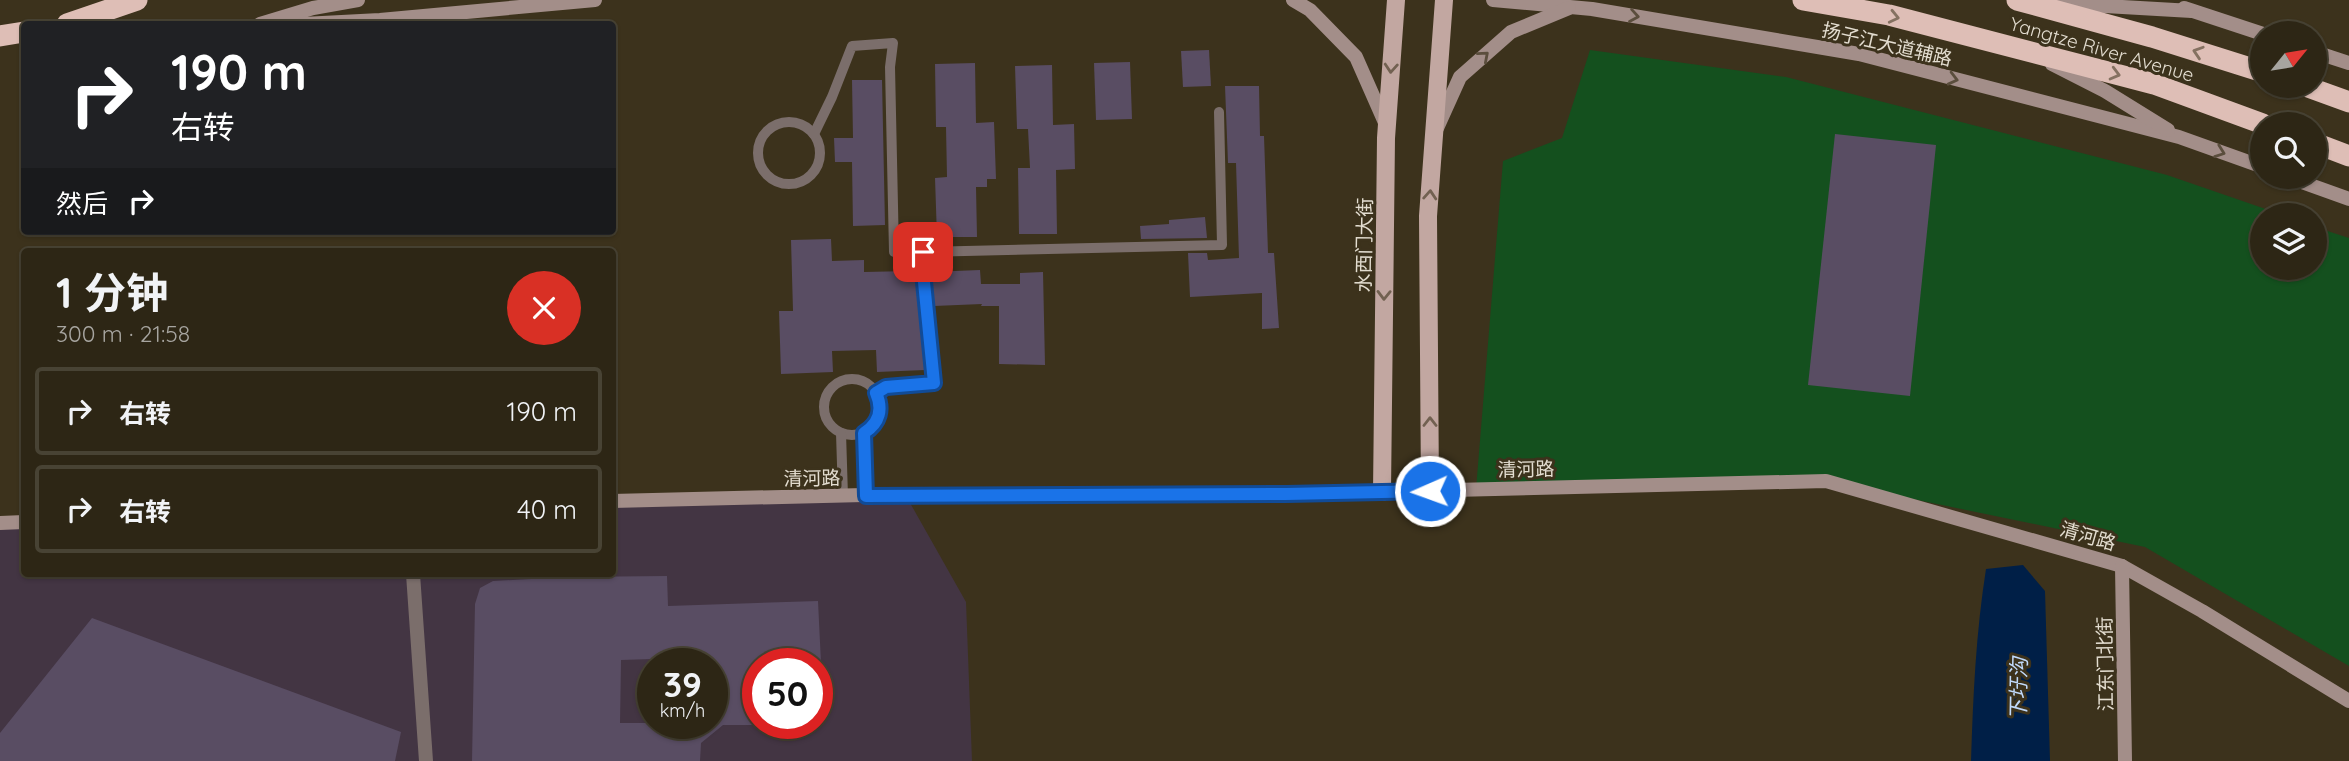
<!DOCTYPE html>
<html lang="zh">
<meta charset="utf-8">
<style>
:root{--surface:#2d2615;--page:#393222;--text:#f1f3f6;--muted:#a7a5a0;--line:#484334}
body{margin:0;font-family:Quicksand,"Noto Sans SC",sans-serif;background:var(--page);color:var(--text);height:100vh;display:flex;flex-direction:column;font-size:26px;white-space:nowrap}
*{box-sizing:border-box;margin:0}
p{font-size:23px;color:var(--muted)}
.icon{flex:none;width:38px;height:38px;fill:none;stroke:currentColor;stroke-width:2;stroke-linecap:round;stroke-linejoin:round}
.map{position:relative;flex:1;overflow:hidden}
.details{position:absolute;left:21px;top:248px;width:595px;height:329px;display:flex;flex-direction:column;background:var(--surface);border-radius:7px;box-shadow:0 2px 5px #0004,0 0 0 2px var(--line)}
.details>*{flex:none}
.guide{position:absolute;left:21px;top:21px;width:595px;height:214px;border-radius:7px;box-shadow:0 2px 5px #0004,0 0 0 2px var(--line);background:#202124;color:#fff;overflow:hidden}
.needle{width:46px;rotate:60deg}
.tools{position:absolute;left:2250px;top:21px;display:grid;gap:14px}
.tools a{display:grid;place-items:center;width:77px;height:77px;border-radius:50%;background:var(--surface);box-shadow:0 2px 5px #0004,0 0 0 2px var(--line);font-size:35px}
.speed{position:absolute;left:637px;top:648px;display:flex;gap:14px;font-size:35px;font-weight:700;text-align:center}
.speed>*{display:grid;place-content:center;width:91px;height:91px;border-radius:50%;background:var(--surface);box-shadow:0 2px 5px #0004,0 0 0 2px var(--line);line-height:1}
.speed small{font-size:18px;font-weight:400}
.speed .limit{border:10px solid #d22;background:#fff;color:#111}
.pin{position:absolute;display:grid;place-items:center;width:60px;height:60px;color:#fff;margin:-30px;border-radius:14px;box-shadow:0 4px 10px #0006}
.me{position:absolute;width:77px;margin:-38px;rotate:268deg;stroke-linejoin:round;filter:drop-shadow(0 0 5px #0008)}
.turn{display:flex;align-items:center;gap:24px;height:147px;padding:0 35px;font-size:32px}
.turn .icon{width:91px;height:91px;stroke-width:2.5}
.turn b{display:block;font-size:49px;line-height:60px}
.then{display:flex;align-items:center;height:66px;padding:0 35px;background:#0003;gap:14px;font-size:26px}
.round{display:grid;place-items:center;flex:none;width:74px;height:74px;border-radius:37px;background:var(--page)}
.summary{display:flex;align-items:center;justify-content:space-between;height:119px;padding:0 35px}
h1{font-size:42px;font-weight:700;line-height:52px}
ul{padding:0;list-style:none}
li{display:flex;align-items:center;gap:21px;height:88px;margin:0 14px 10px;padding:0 21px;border:4px solid var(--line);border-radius:7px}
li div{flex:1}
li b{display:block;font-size:26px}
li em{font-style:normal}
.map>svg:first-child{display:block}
.commercial{fill:#433543;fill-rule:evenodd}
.green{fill:#14501e}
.water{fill:#001f47}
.building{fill:#594d63;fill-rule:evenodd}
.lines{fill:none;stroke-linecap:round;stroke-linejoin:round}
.lane{stroke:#7b6e6b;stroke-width:10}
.street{stroke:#7b6e6b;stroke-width:14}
.secondary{stroke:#a38e89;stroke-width:14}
.primary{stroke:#c2a7a1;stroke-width:18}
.highway{stroke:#debeb6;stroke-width:21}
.oneway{stroke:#5b4e3d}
.oneway2{stroke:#857161}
.oneway3{stroke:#726151}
.route-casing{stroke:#114b97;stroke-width:18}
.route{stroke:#1a73e8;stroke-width:12}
.labels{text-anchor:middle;stroke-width:6;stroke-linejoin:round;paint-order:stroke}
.street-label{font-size:19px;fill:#e3ddd0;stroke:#3c321c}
.water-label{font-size:21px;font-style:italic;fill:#c1dafc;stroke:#3c321c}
</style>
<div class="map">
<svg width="2349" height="761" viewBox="0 0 2349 761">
<rect width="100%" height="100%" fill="#3c321c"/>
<path class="commercial" d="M905,494L966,602L972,761H0V525L24,524V574H612L613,504ZM653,663H712V723H653ZM758,663H817V723H758Z"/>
<path class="green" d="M1590,50L1786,77L2167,175L2283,215H2263V268H2315V227L2349,238V666L2145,547L1826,481L1476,489L1503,161L1562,138Z"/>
<path class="water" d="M2023,565L2045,591L2050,761H1971C1973,696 1976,632 1986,569Z"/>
<g class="building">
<path d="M1209,50L1211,86L1183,87L1181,51Z"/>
<path d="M1130,62L1132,119L1096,120L1094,63Z"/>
<path d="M975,63L976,123L994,122L996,179H987V187H976L977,237H937L935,178L947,177L946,127H936L935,64Z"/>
<path d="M1052,65L1053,125L1074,124L1075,169L1056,170L1057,234H1019L1018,168H1030L1028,129H1017L1015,66Z"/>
<path d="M852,80H882L885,225L853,226L852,162H835L834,138H853Z"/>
<path d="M1225,86H1259L1260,136H1264L1268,253H1274L1279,328L1262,329V293L1190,297L1188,253H1207L1208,260L1239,258L1236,163H1228Z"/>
<path d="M1835,134L1936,145L1910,396L1808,385Z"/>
<path d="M1205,217L1207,238L1141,239L1140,226L1169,224V220Z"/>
<path d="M831,239L832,261L864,260V272L910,271V273H916L925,370L877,372L876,350L832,351L833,372L781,374L779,311H793L791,240Z"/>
<path d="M980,270L981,284H1020V273L1043,272L1045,365L999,364V306H981L982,304L934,306L930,272Z"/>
<path d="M667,576L668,606L818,601L821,663H758V725H723L701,743L700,761H472L475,604L480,588L493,581L568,577ZM683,658L684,663H712V723H620L621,660Z"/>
<path d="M92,618L401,732L395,761H0V733Z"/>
</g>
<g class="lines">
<g class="lane">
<circle cx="789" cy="153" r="31"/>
<path d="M814,134L832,97L852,46L893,43L890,67L894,252H923"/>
<circle cx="852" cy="407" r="28"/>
<path d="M876,392L886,387L934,383L922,262L923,252L1222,245L1219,112"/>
<path d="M841,433L843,496"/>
<path d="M864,433L866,496"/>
</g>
<path class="street" d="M413,574L426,761"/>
<g class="secondary">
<path d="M1293,0L1310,10L1356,57L1386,125"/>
<path d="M1493,0L1592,9L1859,54L2179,137L2263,167"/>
<path d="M2053,3L2192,11"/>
<path d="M2184,8L2263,34"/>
<path d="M260,24L313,8L358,0"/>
<path d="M303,24L380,20L595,0"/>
<path d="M2315,52L2349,63"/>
<path d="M2052,64L2105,91L2168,130"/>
<path d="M1437,128L1460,77L1511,32L1569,8"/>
<path d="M2288,177L2349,199"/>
<path d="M612,501L905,494H1286L1826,481L2122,566L2202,611L2349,701"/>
<path d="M0,523L24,522"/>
<path d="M2122,566L2125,761"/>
</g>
<g class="primary">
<path d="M1430,491L1428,216L1444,0"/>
<path d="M1382,492L1386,138L1396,0"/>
</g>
<g class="highway">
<path d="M1803,0L1889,15L2154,84L2263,124"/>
<path d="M2017,0L2152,37L2263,72"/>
<path d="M67,24L137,0"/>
<path d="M0,36L24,32"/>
<path d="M2305,86L2349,102"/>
<path d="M2315,143L2349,156"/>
</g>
</g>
<defs><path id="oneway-chevron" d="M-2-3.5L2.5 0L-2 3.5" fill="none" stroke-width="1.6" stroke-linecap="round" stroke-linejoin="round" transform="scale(1.75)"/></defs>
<g class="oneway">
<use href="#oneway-chevron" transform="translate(1634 16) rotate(10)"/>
<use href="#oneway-chevron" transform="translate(1484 56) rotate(-41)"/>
<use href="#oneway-chevron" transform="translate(1953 79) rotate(14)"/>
<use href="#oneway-chevron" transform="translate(2220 152) rotate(20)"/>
</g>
<g class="oneway2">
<use href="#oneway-chevron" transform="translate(1894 17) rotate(13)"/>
<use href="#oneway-chevron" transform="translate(2198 52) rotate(-162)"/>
<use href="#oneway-chevron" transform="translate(2115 74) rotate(15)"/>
</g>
<g class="oneway3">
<use href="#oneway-chevron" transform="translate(1391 68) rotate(94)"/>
<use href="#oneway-chevron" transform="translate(1430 195) rotate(-86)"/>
<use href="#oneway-chevron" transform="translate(1384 295) rotate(91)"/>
<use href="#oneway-chevron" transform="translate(1430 422) rotate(-90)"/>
</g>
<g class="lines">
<defs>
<path id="route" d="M923,252L922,262L934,383L886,387L876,393C883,409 880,423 864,433L866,496L1286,494L1430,491"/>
</defs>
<use href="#route" class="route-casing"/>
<use href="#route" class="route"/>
</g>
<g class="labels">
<g class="street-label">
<text transform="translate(1887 44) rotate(13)" y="7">扬子江大道辅路</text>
<text transform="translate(2102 49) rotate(16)" y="7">Yangtze River Avenue</text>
<text transform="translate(1364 245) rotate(-89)" y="7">水西门大街</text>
<text transform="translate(1526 469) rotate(-1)" y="7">清河路</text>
<text transform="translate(812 478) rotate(-1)" y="7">清河路</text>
<text transform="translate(2088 536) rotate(16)" y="7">清河路</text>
<text transform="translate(2105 664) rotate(-91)" y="7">江东门北街</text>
</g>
<g class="water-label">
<text transform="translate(2019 689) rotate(-89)" y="7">下圩沟</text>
</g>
</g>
</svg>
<div class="tools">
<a><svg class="needle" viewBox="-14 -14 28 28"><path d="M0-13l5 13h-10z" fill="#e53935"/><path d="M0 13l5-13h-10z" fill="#a7a5a0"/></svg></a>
<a><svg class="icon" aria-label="search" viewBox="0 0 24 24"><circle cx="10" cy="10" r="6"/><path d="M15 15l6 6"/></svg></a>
<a><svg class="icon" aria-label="layers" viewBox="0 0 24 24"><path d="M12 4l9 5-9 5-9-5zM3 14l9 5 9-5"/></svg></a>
</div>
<div class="speed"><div>39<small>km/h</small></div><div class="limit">50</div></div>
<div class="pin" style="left:923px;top:252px;background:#d93025"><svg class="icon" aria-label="arrive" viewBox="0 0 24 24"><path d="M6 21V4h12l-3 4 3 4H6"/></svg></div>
<svg class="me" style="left:1430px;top:491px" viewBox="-20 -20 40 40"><circle r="17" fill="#1a73e8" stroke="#fff" stroke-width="3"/><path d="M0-11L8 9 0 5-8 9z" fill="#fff"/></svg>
<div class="guide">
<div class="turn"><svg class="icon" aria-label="right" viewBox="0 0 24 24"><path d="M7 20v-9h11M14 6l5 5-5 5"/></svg><div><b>190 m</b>右转</div></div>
<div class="then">然后<svg class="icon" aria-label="right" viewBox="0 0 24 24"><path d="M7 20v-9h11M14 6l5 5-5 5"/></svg></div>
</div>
<section class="details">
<div class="summary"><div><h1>1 分钟</h1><p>300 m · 21:58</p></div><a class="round" style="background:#d93025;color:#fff"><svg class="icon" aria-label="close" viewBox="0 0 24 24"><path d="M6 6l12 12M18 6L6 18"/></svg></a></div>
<ul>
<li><svg class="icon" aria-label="right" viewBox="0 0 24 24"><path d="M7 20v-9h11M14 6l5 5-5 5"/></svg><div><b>右转</b></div><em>190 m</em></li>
<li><svg class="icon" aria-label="right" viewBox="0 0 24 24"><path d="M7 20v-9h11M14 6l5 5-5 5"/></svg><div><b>右转</b></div><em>40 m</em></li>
</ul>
</section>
</div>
